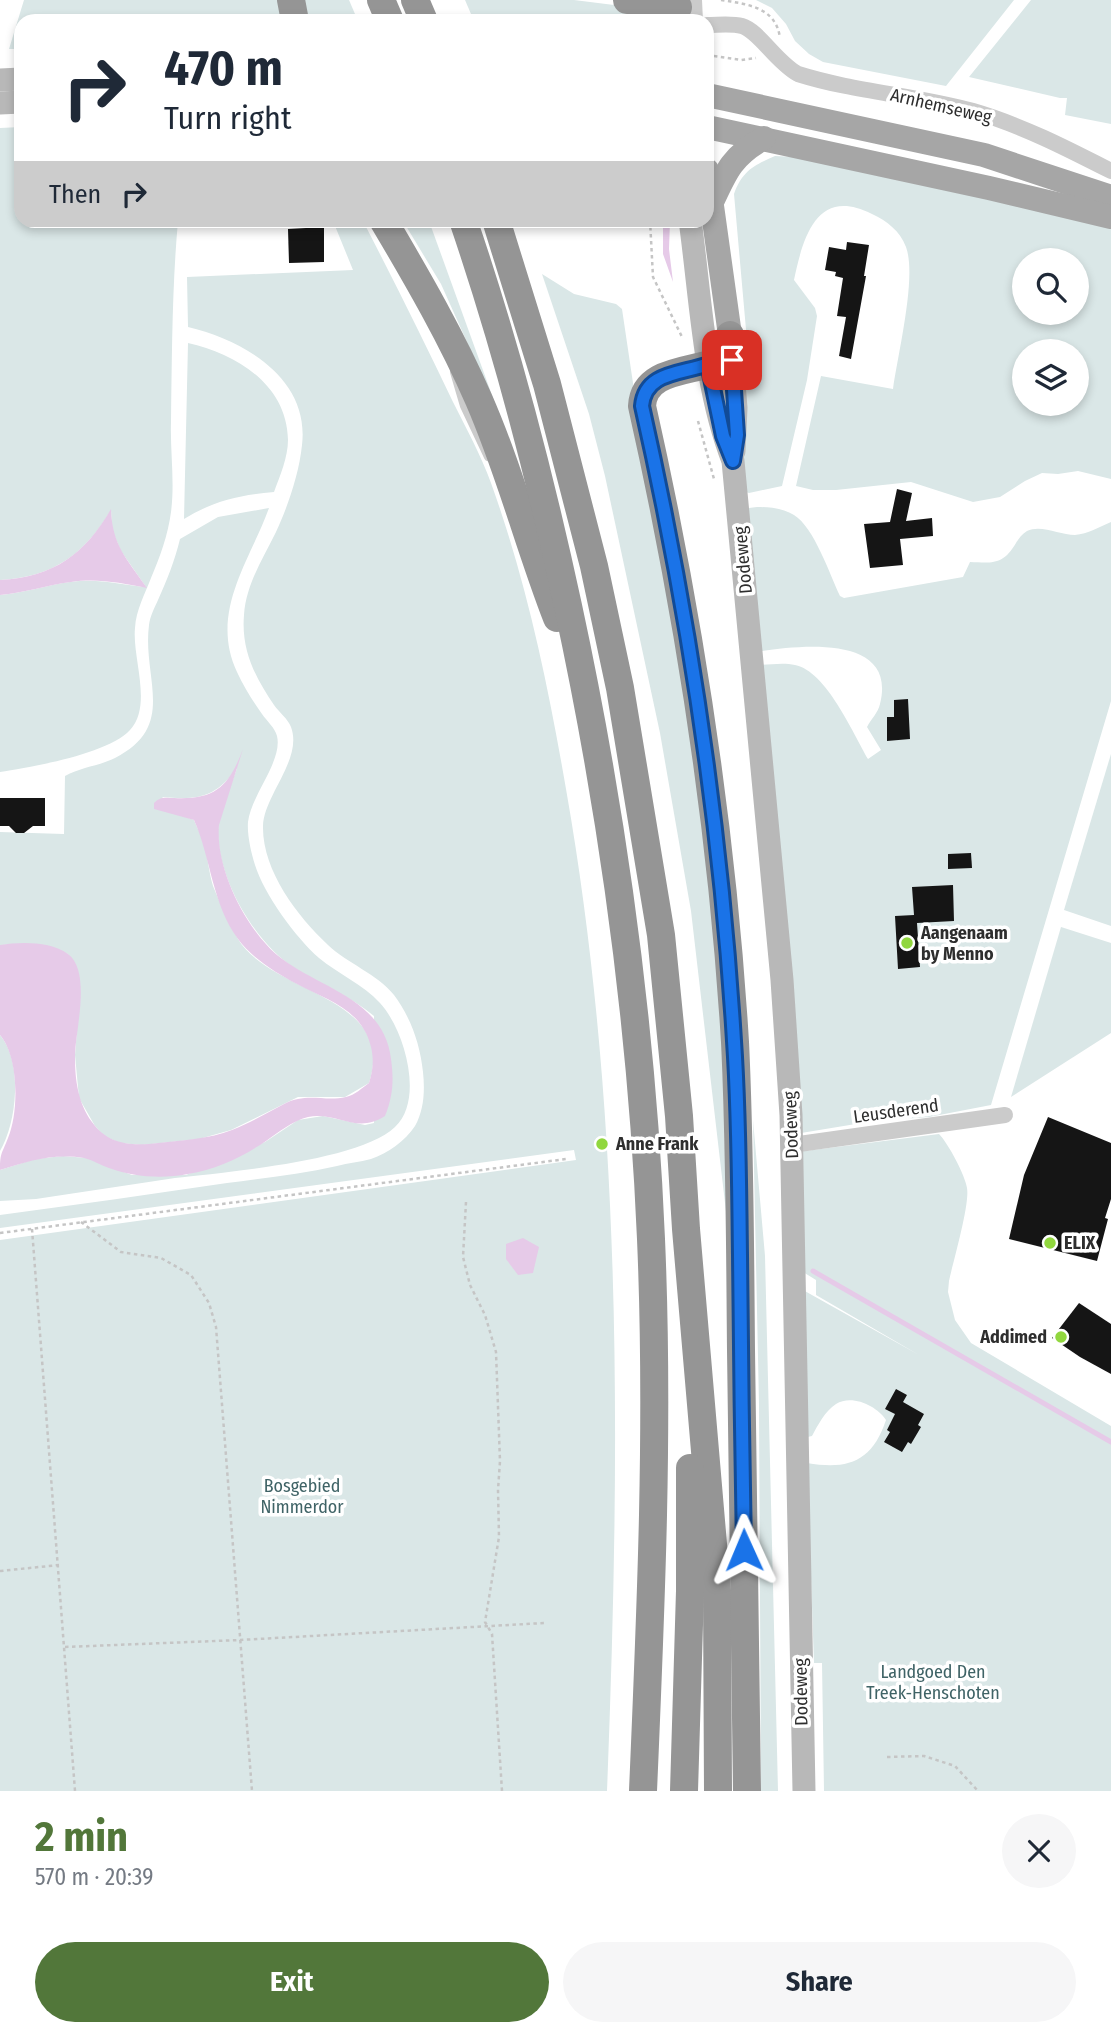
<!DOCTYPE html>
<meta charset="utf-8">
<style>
:root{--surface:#fff;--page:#f6f6f7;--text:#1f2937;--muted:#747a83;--accent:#52773a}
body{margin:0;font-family:"Fira Sans Condensed",sans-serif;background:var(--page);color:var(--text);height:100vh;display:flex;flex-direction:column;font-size:26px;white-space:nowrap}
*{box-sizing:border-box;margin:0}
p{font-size:23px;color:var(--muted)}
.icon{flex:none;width:38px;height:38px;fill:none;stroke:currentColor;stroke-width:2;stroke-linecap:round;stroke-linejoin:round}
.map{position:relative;height:1791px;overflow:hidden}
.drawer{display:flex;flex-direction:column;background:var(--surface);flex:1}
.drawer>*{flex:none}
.top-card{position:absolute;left:14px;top:14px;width:700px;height:214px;border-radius:21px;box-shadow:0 4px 10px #0003;background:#fff;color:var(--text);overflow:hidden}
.fabs{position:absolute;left:1012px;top:248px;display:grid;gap:14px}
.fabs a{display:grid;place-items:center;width:77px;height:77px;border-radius:50%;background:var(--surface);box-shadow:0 4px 10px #0003;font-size:35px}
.pin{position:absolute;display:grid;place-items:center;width:60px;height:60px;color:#fff;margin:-30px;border-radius:14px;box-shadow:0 4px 10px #0006}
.me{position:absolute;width:77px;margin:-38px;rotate:359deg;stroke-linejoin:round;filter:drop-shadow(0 0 5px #0008)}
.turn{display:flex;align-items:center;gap:24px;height:147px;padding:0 35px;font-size:32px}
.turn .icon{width:91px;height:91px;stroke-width:2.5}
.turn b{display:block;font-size:49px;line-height:60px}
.then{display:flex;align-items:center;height:66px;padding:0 35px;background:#0003;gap:14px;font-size:26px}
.round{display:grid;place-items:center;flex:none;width:74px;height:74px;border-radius:37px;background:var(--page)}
.headline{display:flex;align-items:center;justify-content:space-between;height:119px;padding:0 35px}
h1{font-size:42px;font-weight:700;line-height:52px;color:var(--accent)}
.primary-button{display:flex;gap:14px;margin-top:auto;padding:14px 35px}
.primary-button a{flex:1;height:80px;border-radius:42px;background:var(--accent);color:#fff;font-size:28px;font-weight:700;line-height:80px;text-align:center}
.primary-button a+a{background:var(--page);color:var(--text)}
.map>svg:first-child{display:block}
.green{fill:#dae7e7;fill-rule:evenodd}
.water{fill:#e6cae8}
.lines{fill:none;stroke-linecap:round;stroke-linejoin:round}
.stream{stroke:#e6cae8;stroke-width:5}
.building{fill:#151515}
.path{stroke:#c5c5c5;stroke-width:2.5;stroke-dasharray:3.5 3.5;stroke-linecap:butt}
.lane{stroke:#cbcbcb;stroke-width:8}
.street{stroke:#cbcbcb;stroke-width:16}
.secondary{stroke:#b8b8b8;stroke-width:23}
.primary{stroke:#a6a6a6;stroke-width:24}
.highway{stroke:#959595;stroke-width:28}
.route-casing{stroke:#114b97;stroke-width:18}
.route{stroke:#1a73e8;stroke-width:12}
.poi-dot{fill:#91d73e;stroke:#fff;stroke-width:2.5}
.labels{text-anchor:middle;stroke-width:7;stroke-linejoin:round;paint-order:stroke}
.street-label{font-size:18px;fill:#2e2e2e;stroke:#fff}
.poi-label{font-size:18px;font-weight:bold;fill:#2e2e2e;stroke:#fff;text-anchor:start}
.park-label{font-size:18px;fill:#3f6366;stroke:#fff}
</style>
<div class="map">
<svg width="1111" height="1791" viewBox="0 0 1111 1791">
<rect width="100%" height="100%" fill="#fff"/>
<g class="green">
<path d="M24,0H281L284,21H21V49H9Z"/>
<path d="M303,0H349L358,21H307Z"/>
<path d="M465,0H574L638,8V21H474Z"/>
<path d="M756,0H1014L946,86L823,62L809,54L795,41L786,24L772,8Z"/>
<path d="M1031,0H1111V124L1065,115L1067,98H1060L969,77Z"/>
<path d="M21,127V220L178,221C172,287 172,355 171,422C170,451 175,482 171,512C168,535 160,557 151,578C145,594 136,610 135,628C132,658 153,705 130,730C108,754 32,767 0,772V595C24,593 47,585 70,582C100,578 119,585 146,587L121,551L112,530L111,510C84,555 53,577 0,580V128Z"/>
<path d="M775,156L796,157L1111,221V479L1078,471L1058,474L1042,473L1025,481L1000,497L973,502L911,482L836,490H813L796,486L821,376L893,389C898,353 917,277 906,247C900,231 887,221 872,214C817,186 803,237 794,280L815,308L817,316L807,380L782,486L749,493L740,490V374L748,352L734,194C742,171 754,165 775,156ZM1024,261H1076V313H1024ZM1024,352H1076V404H1024Z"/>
<path d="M333,221H363C394,281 424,341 453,402C466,428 481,455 491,483C527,583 548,685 566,789C624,1119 620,1458 607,1791H0V1240L576,1160L574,1150L0,1228V1215C76,1205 151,1194 227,1183C264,1178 301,1174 337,1166C348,1163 360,1162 371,1159C388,1153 405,1141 415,1126C424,1110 425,1091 423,1072C420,1044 411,1018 394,995C376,973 348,964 328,945C297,916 262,870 263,826C264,795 303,759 291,727C288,719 279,712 274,705C255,677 241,650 244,615C246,584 263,559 276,532C288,506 299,474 302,445C310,378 243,340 188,327L187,277L353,270Z"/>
<path d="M403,221H429L497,409L441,284Z"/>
<path d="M542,274L574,294L616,304L622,309L637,410L684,641L721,1009L727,1220L691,911L660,733L605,476L589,414Z"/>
<path d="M188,343C236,354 287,384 288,440C288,457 280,476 274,492C240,495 213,501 184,519Z"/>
<path d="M757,507C769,507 783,508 794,515C814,527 830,575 840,596L844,598L963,577L970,562C993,563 1003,565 1016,543C1019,538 1022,534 1027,531C1041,524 1060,535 1075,535C1088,534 1099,527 1111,522V701L991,1105L929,1117L874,1121L795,1134L756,665C768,665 783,662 795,665C826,671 853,733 868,759L881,750L867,727C871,719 878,713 880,704C898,632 795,646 755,652L741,509Z"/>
<path d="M269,508C250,561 209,612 237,672C244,687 252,700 262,714C267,721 275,728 277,736C283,761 251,795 248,822C247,835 251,852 255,865C264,894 296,938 319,958C338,974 363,984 380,1003C404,1029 425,1099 395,1127C360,1161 226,1172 175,1178C129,1185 82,1192 36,1199L0,1201V1170L35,1159L63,1156L87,1158L132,1175H186L265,1142L298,1120L323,1116L365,1125L374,1123V1016C349,995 323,986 296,969C256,944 220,883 218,835C217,817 231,786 237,768C215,798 199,800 162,797L186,817L194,820C197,828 202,836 204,844C208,858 209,873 213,886C220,903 229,923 238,939C272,995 398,995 369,1083L345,1097H298L231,1130L199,1139L142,1145L120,1143L104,1136L95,1126L79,1098L75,1055L80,991L68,954L35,944L0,945V832L64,834L65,776C81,767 99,766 115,758C178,726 142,678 149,625C150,616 155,607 158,600C167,580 175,560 180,539L218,517Z"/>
<path d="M1111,754V926L1064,910Z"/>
<path d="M1061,927L1111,943V1033L1011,1097Z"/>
<path d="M0,1035C23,1062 17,1122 0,1151Z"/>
<path d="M753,1120L765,1256L778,1791H761L759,1405Z"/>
<path d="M939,1134C948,1143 965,1175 967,1188C970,1204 953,1262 949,1281L948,1292L955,1320L971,1343L1111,1426V1791H824L822,1663H814L807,1463C848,1470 872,1462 886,1420C877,1406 852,1394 836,1404C825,1411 818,1425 812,1436L803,1438V1290L919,1355L816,1295V1280L803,1272L797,1152Z"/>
</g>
<g class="water">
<path d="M663,221H670L669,249L673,282L663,254Z"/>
<path d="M111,509C112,545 127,559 147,588C121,583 97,578 71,582C47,585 24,593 0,595V580C54,577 85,554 111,509Z"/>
<path d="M243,749L219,825C215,869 247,932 281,958C321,989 384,999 391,1059C394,1080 393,1096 385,1116C356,1135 337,1111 308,1117C292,1121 279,1132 266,1141C242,1157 217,1169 188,1174C162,1179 133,1177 109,1168C100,1165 93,1160 84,1158C54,1153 28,1161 0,1170C0,1152 2,1154 8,1138C19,1112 19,1057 0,1035V945C20,942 50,941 68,954C92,972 75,1031 75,1057C75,1080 78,1103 92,1122C108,1145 132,1146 158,1143C183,1140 209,1139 232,1130C250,1123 267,1113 284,1104C307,1092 324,1102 346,1097C355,1095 362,1088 369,1083C373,1070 374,1060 371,1047C362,1009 327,1000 297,984C276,973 252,958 238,939C212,904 211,858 194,820L154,809V803C161,796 165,798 174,798C216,800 229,786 243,749Z"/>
<path d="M523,1238L539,1247L533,1273L518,1275L506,1259V1244Z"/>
</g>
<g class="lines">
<path class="stream" d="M813,1271L1111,1442"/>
</g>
<g class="building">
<path d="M324,227V262L289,263L288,229Z"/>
<path d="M847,242L869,245L864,276H866L851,359L839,356L846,317L837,316L843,278L835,276L836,272L825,270L829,247L846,250Z"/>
<path d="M897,489L912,493L906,521L932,518L933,536L900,539L903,565L870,568L864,524L890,522Z"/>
<path d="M908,699L910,739L887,741V717H894V700Z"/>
<path d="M0,798H45V826H33L24,833H16L9,826H0Z"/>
<path d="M971,853L972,868L948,869V854Z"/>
<path d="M953,885L954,921L917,923L920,967L898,969L895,916L914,915L912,887Z"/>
<path d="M1048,1117L1111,1143V1199L1105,1218L1108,1219L1097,1261L1009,1239L1024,1175Z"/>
<path d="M1079,1303L1111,1324V1374L1080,1357L1052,1338Z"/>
<path d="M896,1389L907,1395L903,1402L924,1414L918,1425L921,1427L911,1444L908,1442L902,1452L884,1442L890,1432L887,1430L895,1414L885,1409Z"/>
</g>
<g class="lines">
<g class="path">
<path d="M721,0C747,4 776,7 780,38"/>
<path d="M707,55L741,60L756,58"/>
<path d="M650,220L653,277L683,339"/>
<path d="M698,421L714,479"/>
<path d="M466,1202L463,1257L470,1285L485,1315L496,1352L500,1461L498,1490L499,1537L485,1622L492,1634L502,1791"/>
<path d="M81,1222L121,1252L161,1258L191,1275L209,1303L216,1327L252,1791"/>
<path d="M32,1229L75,1791"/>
<path d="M0,1233L566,1159"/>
<path d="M0,1571L59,1565"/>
<path d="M65,1647L240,1640L544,1623"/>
<path d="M887,1757L924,1756L955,1766L978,1791"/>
</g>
<path class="lane" d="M454,372L464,406L488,457"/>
<g class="street">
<path d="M694,0L695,21"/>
<path d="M707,25C718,25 731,23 742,26C759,31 776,62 798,74C855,92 916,95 973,111C1021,125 1066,148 1111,171"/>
<path d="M792,1145L1005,1115"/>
</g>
<g class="secondary">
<path d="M0,80L21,79"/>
<path d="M0,103L21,102"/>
<path d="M690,220C701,300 704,386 733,461L782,980L791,1115L804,1791"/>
<path d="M730,335L736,408L734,451"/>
</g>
<g class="primary">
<path d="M707,95L984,155L1111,197"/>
<path d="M707,127L989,188L1111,217"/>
<path d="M707,170L730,335"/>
<path d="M712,202C726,171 733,155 764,138"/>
</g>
<g class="highway">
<path d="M291,0L295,21"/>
<path d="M381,0L390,21"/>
<path d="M415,0L424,21"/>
<path d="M627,0L678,7"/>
<path d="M383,220C418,279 452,338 479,400C510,471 529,546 557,618"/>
<path d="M463,220C506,346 540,476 568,606C613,815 642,1026 651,1239C659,1423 651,1607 643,1791"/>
<path d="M496,220L547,384L594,566L620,688L661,935L679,1116L686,1229L717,1591L718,1791"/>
<path d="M730,335L713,363C686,372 644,371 642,406C689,615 722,828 735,1042C740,1145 740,1248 741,1350C743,1497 745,1644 747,1791"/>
<path d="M684,1791L690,1591V1468"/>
</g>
</g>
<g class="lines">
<defs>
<path id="route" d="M732,360L737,435L733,461L723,436L708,364C683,374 645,371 642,406C689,615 721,827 734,1041C739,1112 739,1184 740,1255C741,1353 742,1452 744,1550"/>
</defs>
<use href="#route" class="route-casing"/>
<use href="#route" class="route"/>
</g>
<g class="poi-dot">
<circle cx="907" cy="943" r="7"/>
<circle cx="602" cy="1144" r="7"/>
<circle cx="1050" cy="1243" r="7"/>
<circle cx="1061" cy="1337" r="7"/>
</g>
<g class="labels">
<g class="street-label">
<text transform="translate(941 106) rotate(13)" y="6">Arnhemseweg</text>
<text transform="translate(743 560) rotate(-95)" y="6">Dodeweg</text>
<text transform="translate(896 1111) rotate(-8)" y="6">Leusderend</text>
<text transform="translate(791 1125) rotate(-92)" y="6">Dodeweg</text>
<text transform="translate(801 1692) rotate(-91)" y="6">Dodeweg</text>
</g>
<g class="poi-label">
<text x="921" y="939">Aangenaam<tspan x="921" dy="21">by Menno</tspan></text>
<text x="616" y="1150">Anne Frank</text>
<text x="1064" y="1249">ELIX</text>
<text x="1047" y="1343" text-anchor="end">Addimed</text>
</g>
<g class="park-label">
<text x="302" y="1492">Bosgebied<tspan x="302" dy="21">Nimmerdor</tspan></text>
<text x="933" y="1678">Landgoed Den<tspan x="933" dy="21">Treek-Henschoten</tspan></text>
</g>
</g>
</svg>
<div class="fabs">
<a><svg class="icon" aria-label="search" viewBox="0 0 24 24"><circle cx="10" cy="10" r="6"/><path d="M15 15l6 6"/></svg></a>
<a><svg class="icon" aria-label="layers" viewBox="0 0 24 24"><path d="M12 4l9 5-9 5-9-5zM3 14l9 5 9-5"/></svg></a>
</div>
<div class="pin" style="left:732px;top:360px;background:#d93025"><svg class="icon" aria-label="arrive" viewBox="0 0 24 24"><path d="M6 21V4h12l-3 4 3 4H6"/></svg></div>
<svg class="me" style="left:744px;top:1550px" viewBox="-20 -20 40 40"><path d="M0-17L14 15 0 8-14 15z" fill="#1a73e8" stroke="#fff" stroke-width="4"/></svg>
<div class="top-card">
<div class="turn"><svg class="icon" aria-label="right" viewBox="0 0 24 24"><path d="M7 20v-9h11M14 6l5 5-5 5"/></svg><div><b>470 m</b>Turn right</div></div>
<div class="then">Then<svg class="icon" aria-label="right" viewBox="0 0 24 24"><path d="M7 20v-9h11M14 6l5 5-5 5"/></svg></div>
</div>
</div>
<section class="drawer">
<div class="headline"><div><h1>2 min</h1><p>570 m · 20:39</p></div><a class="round"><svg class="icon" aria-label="close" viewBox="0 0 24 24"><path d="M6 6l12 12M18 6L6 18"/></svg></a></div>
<div class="primary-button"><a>Exit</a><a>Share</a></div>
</section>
